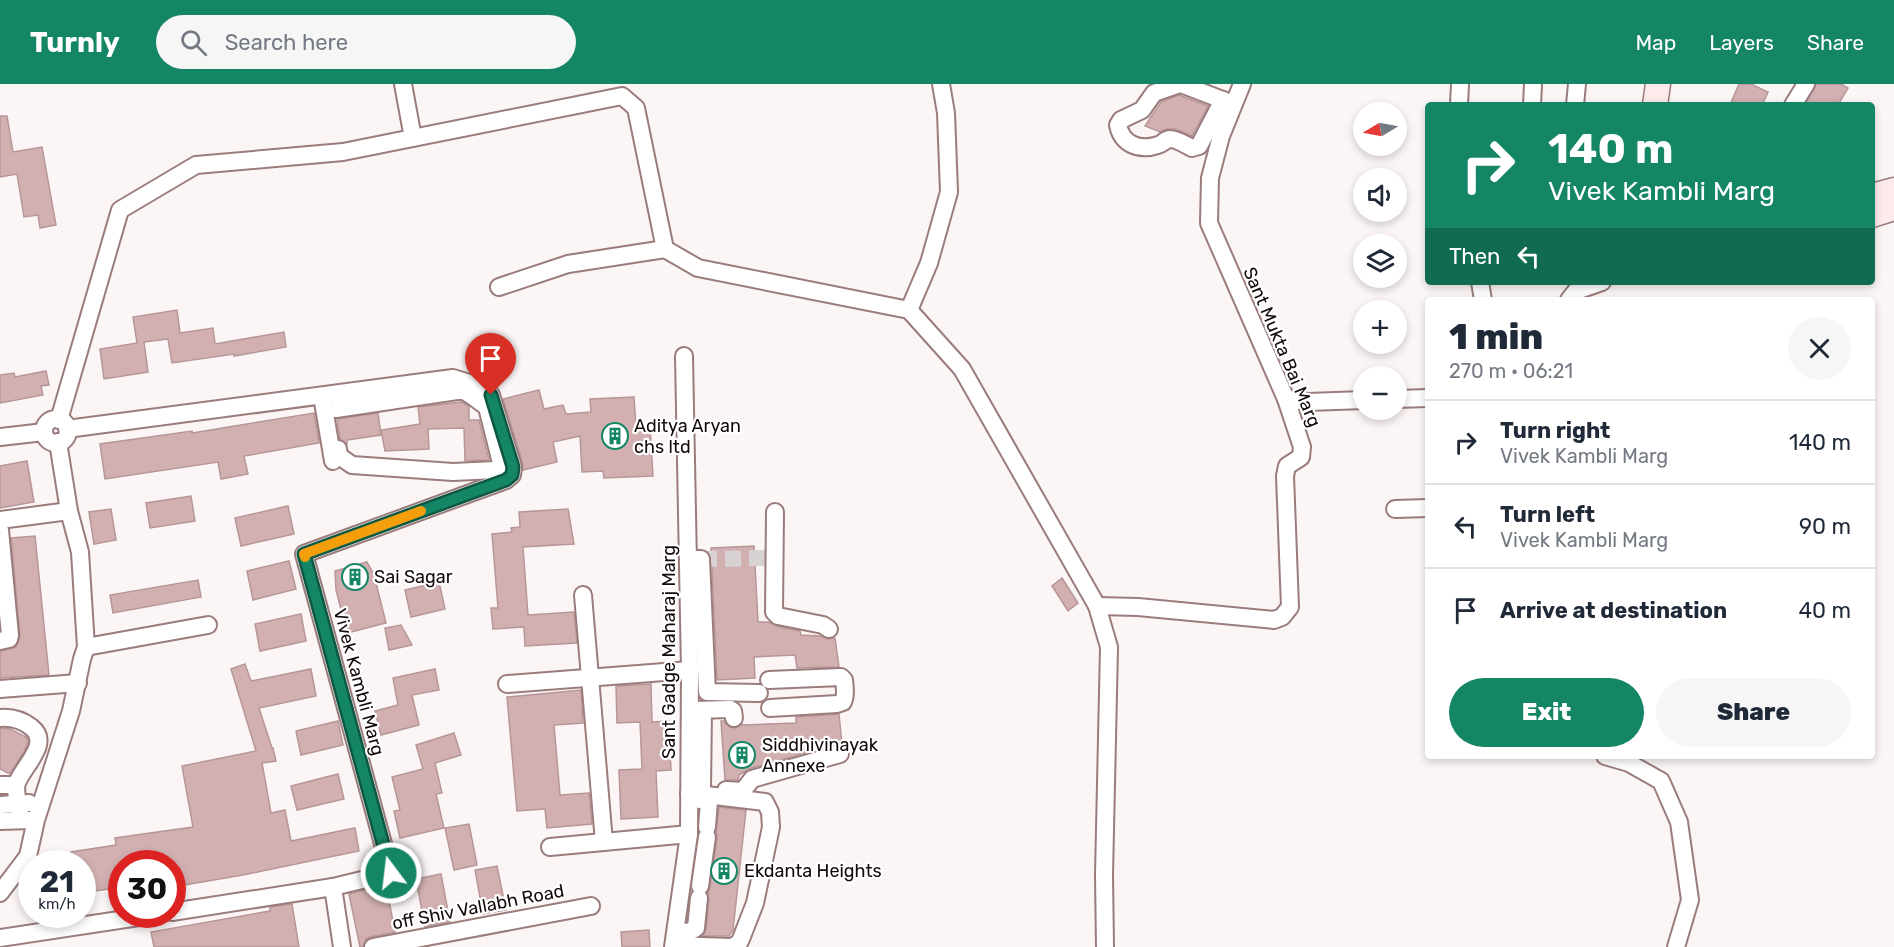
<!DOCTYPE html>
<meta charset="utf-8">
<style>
:root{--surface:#fff;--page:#f6f6f7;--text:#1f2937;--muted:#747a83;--line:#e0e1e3;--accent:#158665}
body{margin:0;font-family:Rubik,sans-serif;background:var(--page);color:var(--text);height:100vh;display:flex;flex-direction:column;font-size:22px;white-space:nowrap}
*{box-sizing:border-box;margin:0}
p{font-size:20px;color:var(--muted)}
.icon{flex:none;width:33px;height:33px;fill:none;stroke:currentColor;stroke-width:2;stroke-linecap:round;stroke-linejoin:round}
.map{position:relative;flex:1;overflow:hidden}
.panel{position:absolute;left:1425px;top:213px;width:450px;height:462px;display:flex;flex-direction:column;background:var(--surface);border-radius:6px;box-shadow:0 3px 9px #0003}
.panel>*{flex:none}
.hud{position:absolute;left:1425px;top:18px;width:450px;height:183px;border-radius:6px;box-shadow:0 3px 9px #0003;background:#158665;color:#fff;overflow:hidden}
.needle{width:39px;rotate:260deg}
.controls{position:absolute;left:1353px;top:18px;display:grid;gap:12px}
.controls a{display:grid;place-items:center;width:54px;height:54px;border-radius:50%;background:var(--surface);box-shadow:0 3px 9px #0003;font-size:30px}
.speed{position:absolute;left:18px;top:766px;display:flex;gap:12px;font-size:30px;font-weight:700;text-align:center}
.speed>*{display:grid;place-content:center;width:78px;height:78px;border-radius:50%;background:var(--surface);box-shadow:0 3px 9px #0003;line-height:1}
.speed small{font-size:15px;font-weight:400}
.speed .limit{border:9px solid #d22;background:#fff;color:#111}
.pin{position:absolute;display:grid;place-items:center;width:51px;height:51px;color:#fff;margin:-62px -26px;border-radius:50% 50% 50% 0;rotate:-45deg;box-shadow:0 0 6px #0007}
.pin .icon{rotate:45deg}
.me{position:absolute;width:66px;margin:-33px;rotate:345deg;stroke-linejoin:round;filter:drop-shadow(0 0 4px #0008)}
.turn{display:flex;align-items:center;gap:21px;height:126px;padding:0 24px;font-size:27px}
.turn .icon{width:78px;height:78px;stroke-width:2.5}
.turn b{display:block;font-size:42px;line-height:51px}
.then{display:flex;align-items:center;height:57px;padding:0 24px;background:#0003;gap:12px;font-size:22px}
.round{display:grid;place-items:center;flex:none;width:63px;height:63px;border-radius:32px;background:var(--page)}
.headline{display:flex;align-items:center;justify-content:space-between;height:102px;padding:0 24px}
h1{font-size:36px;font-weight:800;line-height:45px}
.button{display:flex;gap:12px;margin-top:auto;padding:12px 24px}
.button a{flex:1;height:69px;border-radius:36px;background:var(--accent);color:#fff;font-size:24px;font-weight:800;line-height:69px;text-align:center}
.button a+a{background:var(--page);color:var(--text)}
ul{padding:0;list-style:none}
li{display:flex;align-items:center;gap:18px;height:84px;padding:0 24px;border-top:2px solid var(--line)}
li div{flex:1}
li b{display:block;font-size:22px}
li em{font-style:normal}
header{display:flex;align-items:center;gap:36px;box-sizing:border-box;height:84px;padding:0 30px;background:var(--accent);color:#fff}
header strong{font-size:28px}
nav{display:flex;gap:33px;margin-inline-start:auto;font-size:21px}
.search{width:420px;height:54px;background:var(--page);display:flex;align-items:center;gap:15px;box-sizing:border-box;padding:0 21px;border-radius:33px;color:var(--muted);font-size:22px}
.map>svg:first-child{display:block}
.building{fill:#d2b0b1;stroke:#b79697;stroke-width:1.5}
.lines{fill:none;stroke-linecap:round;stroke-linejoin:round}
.street-tunnel{stroke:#d9d2d2;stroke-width:16;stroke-dasharray:16 8;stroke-linecap:butt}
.street-casing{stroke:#9b7c7c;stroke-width:20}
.secondary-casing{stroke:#9b7c7c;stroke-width:27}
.street{stroke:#fff;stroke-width:16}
.secondary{stroke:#fdebeb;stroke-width:24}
.route-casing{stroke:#0e5742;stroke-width:15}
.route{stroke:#158665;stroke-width:10}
.slow{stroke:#f59e0b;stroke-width:10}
.labels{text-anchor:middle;stroke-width:4.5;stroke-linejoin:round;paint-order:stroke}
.street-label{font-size:18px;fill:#130909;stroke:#fff}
.poi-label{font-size:18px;fill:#130909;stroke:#fff;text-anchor:start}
</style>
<header>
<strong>Turnly</strong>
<div class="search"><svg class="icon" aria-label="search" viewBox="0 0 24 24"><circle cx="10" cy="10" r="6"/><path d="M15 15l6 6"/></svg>Search here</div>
<nav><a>Map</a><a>Layers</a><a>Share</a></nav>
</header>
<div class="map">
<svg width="1894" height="863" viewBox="0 0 1894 863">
<rect width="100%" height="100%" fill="#fcf5f5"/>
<g class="building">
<path d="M1739,0H1751L1768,8L1762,21H1730Z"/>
<path d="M1816,0H1841L1848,4L1838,21H1805Z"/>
<path d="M1179,11L1208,22L1192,52L1175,45H1167L1160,48L1145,42L1161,18Z"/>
<path d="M0,32H7L13,68L42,63L56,141L40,144L38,131L24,133L17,90L0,93Z"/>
<path d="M177,226L180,249L213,244L215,260L284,248L286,263L234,272V270L172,279L168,255L144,258L148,288L104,295L100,265L137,259L133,233Z"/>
<path d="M46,287L49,301L41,302L43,311L0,319V291L14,289L15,293Z"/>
<path d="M539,306L544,325L563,321L566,330L591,328L590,315L634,313L636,343L650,342L653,392L604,394L603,387L582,388L580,352L553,358L557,378L523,386V380L503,315Z"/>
<path d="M461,318L469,322V336H479L489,376L465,377L464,344L428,345L429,365L385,367L381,346L420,340L418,323Z"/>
<path d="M314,329L319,359L244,372L248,390L221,395L218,378L105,395L100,360L192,347V349Z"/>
<path d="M378,329L381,351L347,356V360L340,355L337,335Z"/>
<path d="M27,377L34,418L0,424V382Z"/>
<path d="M191,412L195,437L150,444L146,419Z"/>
<path d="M288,422L294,450L241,462L235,434Z"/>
<path d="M111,425L116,456L94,460L89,428Z"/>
<path d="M568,425L574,460L523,463L528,531L574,528L577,559L525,562L524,543L493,545L491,524H498L492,450L512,448L511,444L520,443L519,428Z"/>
<path d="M35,452L49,591L0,594V567L16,563L20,553L11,454Z"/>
<path d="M754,462L758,538H769L776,542L800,547L801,551L820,552L828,555L835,554L839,583L797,584L795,571L754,573L755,594L717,596L711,464Z"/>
<path d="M289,477L296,505L253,516L247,487Z"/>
<path d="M367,478L378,498L376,499L386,539L347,549L336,506L335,487Z"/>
<path d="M1062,494L1078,519L1068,527L1052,502Z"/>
<path d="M198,496L201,513L113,529L110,511Z"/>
<path d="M439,498L445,525L411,533L405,506Z"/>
<path d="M301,530L306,557L260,567L255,540Z"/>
<path d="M401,541L412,561L389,566L385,544Z"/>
<path d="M245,580L251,597L311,585L316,612L259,624L272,664H273L276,677L262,679L271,729L285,726L291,757L355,744L359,767L243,791L172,803V780H122V803L82,809V780H72L71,768L116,761L115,754L193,743L182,682L256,667L231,585Z"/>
<path d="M435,585L439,606L412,611L419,641L381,651L375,627L398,621L393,594Z"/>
<path d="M651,600L652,638L669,637L671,686L656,687L658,733L621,735L619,686L642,685L640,638L617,639L616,602Z"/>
<path d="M581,606L583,639L554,641L560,711L589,709L592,740L547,744L545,725L517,727L507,613Z"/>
<path d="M839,630L842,660L805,666V669L749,685L739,691L738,696H725L721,637H724L730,643L735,644L742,640V641L796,639V633Z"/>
<path d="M338,637L343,661L301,671L296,647Z"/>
<path d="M0,644L10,645L26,653L28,657L25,666L10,690L0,685Z"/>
<path d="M454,649L461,671L435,679L442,709L436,710L444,744L400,754L394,727L400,726L392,693L423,685L416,661Z"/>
<path d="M338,690L344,715L297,726L291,702Z"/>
<path d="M719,723L746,726L733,846L729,852H703L706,845L709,815L708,809L710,803L717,754L716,748Z"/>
<path d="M469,740L477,781L454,786L445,744Z"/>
<path d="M497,782L506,826L483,830L475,786Z"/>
<path d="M441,790L450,838L425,843L416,795Z"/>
<path d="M386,801L395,848L370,853L366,855L363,863H360L349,810Z"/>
<path d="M292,820L299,863H154L151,848L270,827V823Z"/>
<path d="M649,846L650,863H622L621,848Z"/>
</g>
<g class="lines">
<path class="street-tunnel" d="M701,475L766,474"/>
<defs>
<g id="street">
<path d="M403,0L413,54"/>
<path d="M1180,0L1154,9L1142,26L1121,36L1118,41C1122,61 1140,67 1158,61C1163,60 1165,55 1170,55C1177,55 1186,61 1192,64L1199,62L1223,16"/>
<path d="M1181,0L1233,20"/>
<path d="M1459,21L1460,0"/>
<path d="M1532,21L1533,0"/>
<path d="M1575,21L1577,0"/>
<path d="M1793,21L1806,0"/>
<path d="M1480,198L1483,216"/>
<path d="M499,203L568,180L665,165"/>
<path d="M1569,216L1576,207L1602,198"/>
<path d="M909,226L929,179L949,108L946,29L941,0"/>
<path d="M322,312L333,377"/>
<path d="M1286,315L1308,318L1364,316"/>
<path d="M1396,315L1428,314"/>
<path d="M336,325L457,307H464L472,312L487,323L501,379L500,383L496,386L453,388L352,381L339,372L338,365"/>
<circle cx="56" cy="347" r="12"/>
<path d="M59,336L120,126L196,81L343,68L622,12L636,24L665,165L698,184L909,226L962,285L1097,522L1109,563L1104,791L1105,863"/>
<path d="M67,345L453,294L485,304L491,311L513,383L512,391L506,396L304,470L391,789L333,803L172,828"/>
<path d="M0,353L44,348"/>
<path d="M1395,425L1428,424"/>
<path d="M775,428L774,528L778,532L823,541L829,545"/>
<path d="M0,436L69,427"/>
<path d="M0,446L10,551L9,555L0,557"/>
<path d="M689,475H701L707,608L759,609"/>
<path d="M583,511L604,758"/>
<path d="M1097,522L1138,523L1274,536L1282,533L1290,523L1285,392L1287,382L1301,373L1302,363L1286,315L1209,139L1210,94L1221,52L1242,0"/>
<path d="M86,563L208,541"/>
<path d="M769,596L841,593L844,596C845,603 846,612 843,618L837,620L770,624"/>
<path d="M507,600L690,586"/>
<path d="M0,605L78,599"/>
<path d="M694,626L730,625L733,627L734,634"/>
<path d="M0,634C11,633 22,636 31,643C52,659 23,682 17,699C14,707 20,727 21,736"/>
<path d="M1605,672L1629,679L1661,697L1679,738L1690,816L1676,863"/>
<path d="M0,701H16"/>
<path d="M702,705L703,626"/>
<path d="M726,706L743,707L752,695L840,670"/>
<path d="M689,709L765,718L770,728L771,743L755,819L741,855L739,859L732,863"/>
<path d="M693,715L709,717L707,743"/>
<path d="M0,721L29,719"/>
<path d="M0,737L32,736"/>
<path d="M550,763L689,750"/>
<path d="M700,802L707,753"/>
<path d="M333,803L342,863"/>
<path d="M0,809L28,772L36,736L71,627L82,575L86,563L80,468L69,427L58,358"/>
<path d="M676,847L689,848L696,844L699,814"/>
<path d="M0,854L152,831"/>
<path d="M674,861L731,863"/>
<path d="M373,863L591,822"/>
<path d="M673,863L689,750L690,586L684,272"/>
</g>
<g id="secondary">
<path d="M1655,21L1658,0"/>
<path d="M1872,112L1894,106"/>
<path d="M1872,131L1894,124"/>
</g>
</defs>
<use href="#street" class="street-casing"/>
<use href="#secondary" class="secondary-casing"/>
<use href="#street" class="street"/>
<use href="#secondary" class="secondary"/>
</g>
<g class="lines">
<defs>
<path id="route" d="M391,789L304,470L506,396L512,391L513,383L491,311"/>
</defs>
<use href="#route" class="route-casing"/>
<use href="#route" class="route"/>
<path class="slow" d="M305,473L304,470L421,427"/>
</g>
<defs>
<symbol id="building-ring" viewBox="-11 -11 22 22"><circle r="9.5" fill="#fff" stroke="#158665" stroke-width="1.5"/><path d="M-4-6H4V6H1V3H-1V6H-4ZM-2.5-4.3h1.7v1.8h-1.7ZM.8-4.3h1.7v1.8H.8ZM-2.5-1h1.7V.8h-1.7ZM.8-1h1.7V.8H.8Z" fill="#158665"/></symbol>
</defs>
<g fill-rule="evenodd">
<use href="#building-ring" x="600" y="337" width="30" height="30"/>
<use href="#building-ring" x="340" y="478" width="30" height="30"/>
<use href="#building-ring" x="727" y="656" width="30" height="30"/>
<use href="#building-ring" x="709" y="772" width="30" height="30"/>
</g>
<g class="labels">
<g class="street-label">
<text transform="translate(1282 263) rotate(67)" y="6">Sant Mukta Bai Marg</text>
<text transform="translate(669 568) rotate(-90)" y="6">Sant Gadge Maharaj Marg</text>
<text transform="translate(359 598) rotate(75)" y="6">Vivek Kambli Marg</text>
<text transform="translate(478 823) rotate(-11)" y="6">off Shiv Vallabh Road</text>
</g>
<g class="poi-label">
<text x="634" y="348">Aditya Aryan<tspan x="634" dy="21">chs ltd</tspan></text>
<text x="374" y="499">Sai Sagar</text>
<text x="762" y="667">Siddhivinayak<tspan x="762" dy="21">Annexe</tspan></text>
<text x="744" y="793">Ekdanta Heights</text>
</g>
</g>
</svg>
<div class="controls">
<a><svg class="needle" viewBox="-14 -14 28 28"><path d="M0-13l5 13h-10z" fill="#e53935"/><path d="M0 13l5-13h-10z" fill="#747a83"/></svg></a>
<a><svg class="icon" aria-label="sound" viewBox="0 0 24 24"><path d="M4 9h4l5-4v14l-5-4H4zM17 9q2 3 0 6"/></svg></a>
<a><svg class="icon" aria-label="layers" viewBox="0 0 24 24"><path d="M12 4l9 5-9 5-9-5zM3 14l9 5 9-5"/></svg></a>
<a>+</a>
<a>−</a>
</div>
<div class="speed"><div>21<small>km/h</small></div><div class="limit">30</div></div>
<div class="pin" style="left:491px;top:311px;background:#d93025"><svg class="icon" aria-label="arrive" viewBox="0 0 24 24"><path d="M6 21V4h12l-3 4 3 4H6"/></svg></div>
<svg class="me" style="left:391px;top:789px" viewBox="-20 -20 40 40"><circle r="17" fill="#158665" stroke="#fff" stroke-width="3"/><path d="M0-11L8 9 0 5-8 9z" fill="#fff"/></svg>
<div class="hud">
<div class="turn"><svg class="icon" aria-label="right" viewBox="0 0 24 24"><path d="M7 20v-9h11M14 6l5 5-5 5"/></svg><div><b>140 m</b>Vivek Kambli Marg</div></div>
<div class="then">Then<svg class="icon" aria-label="left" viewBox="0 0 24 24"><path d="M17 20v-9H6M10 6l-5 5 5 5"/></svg></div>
</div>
<section class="panel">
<div class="headline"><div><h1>1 min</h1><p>270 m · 06:21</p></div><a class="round"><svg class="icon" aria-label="close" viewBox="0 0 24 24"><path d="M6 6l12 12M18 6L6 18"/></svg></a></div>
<ul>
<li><svg class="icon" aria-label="right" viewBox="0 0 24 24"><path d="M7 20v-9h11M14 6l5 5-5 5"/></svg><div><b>Turn right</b><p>Vivek Kambli Marg</p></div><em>140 m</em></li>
<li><svg class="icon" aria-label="left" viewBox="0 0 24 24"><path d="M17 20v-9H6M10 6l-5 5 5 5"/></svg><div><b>Turn left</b><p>Vivek Kambli Marg</p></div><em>90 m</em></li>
<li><svg class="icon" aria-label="arrive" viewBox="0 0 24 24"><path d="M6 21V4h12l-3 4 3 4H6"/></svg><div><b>Arrive at destination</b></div><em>40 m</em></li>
</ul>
<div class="button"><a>Exit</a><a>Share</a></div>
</section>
</div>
